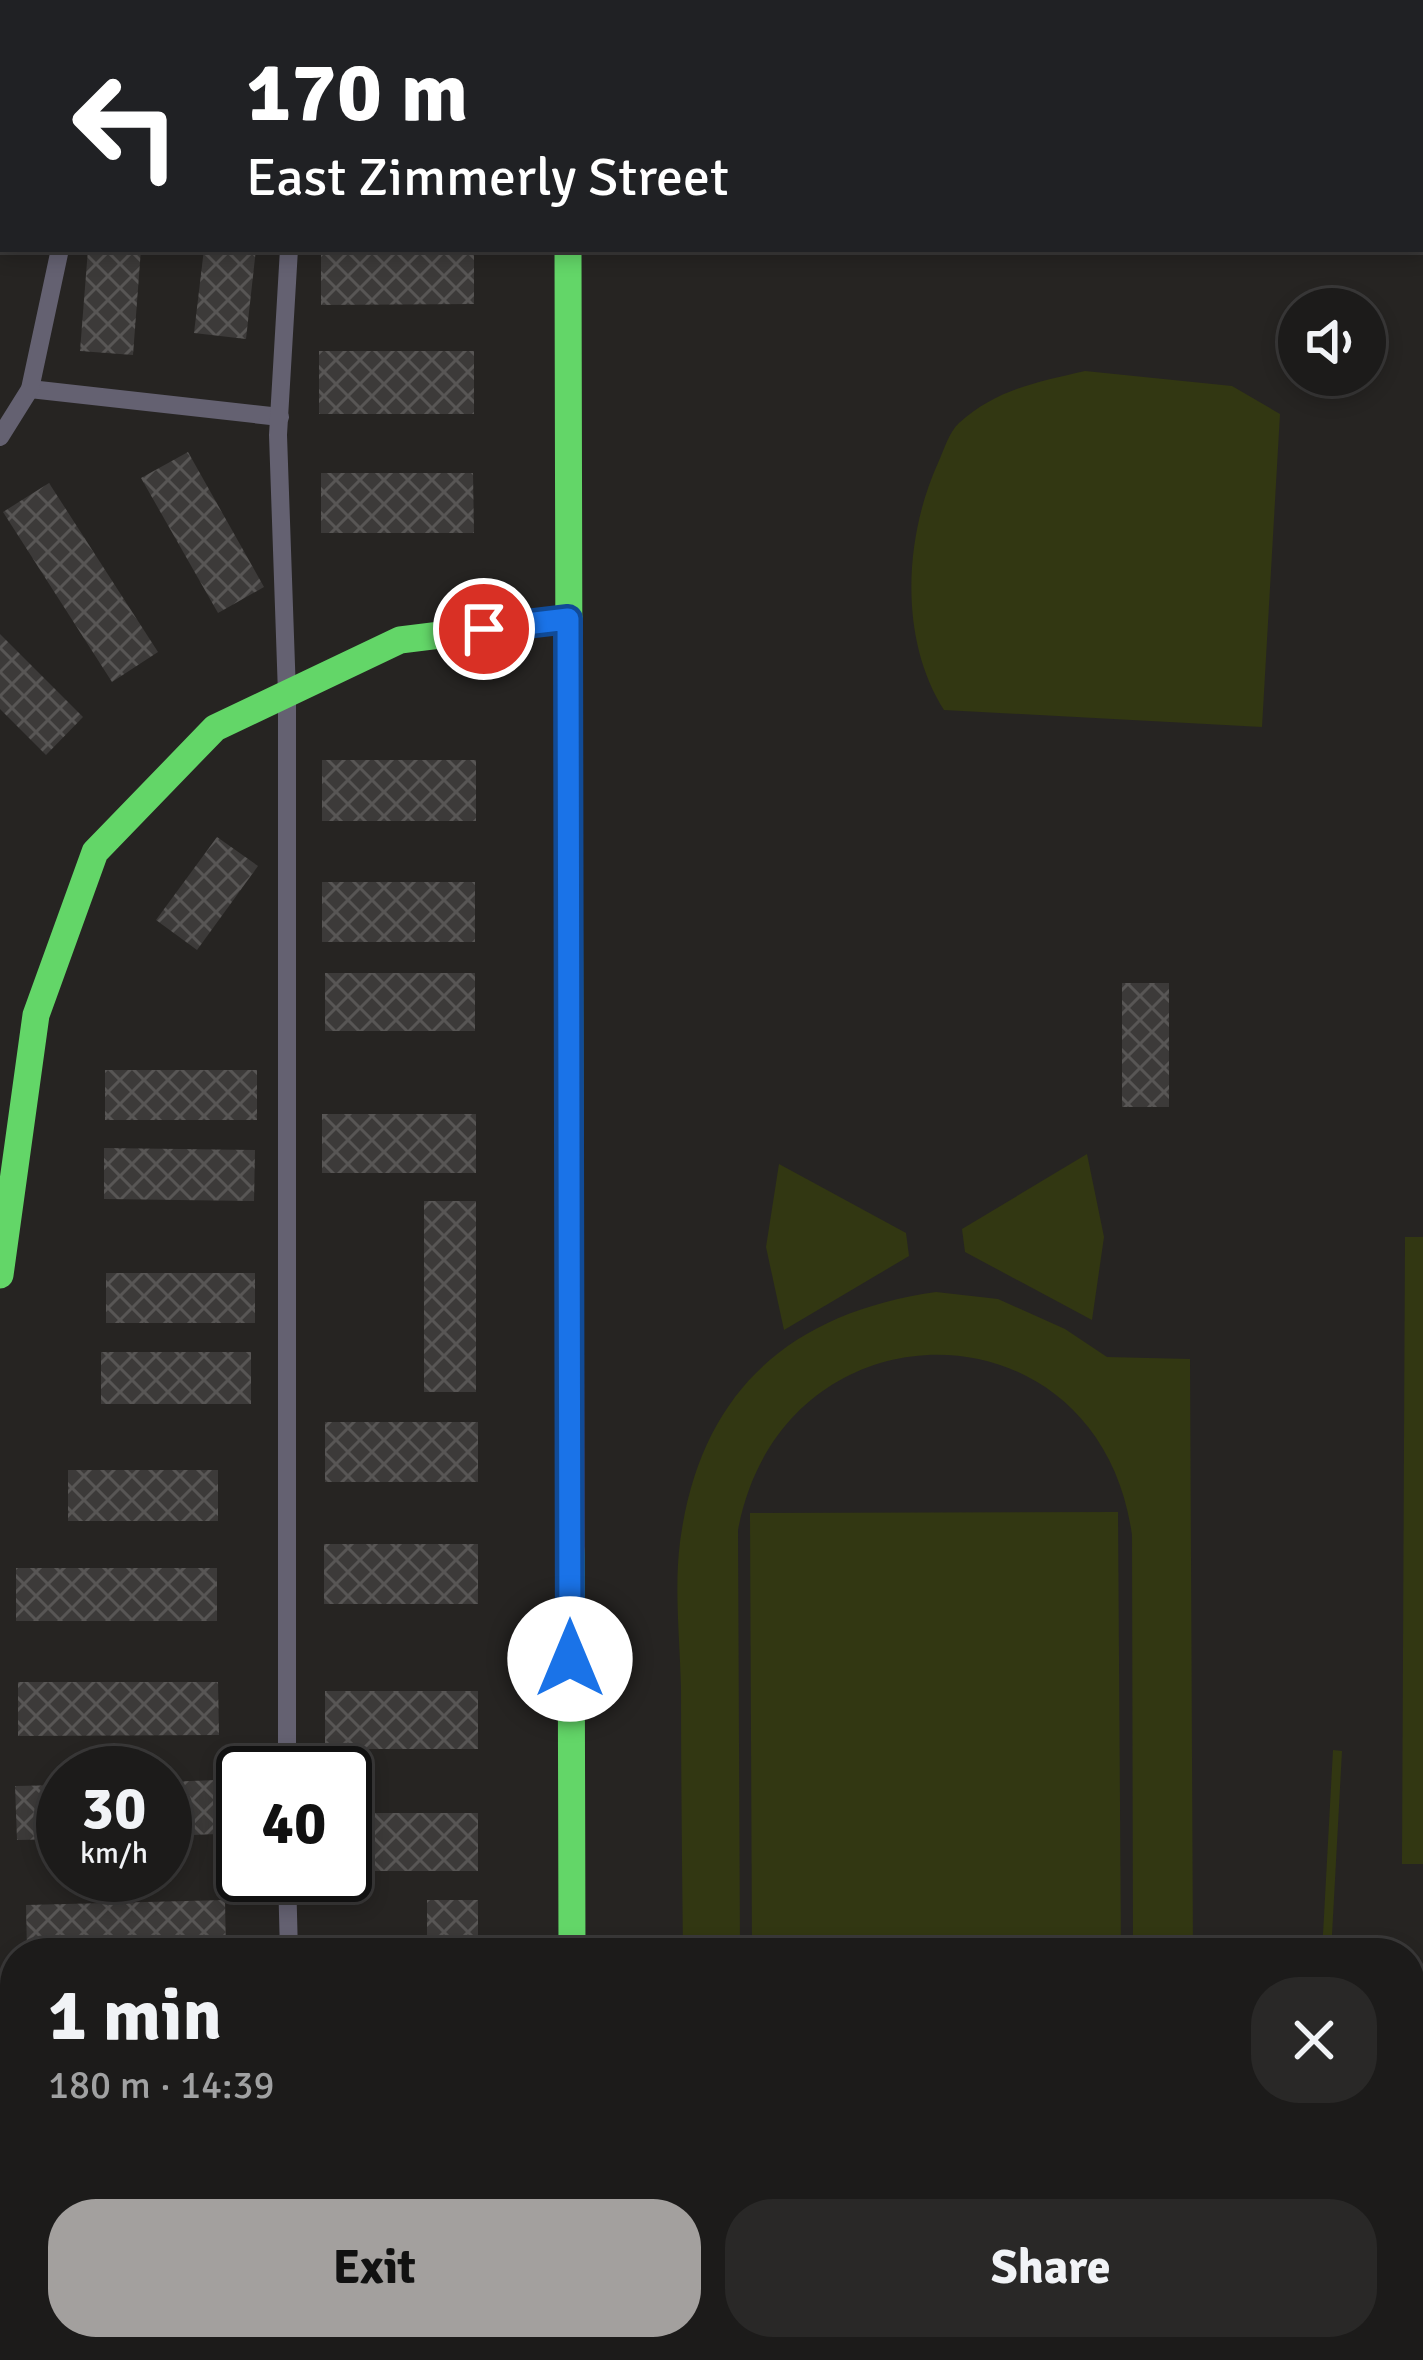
<!DOCTYPE html>
<meta charset="utf-8">
<style>
:root{--surface:#1c1b1a;--page:#292827;--text:#f1f3f6;--muted:#a0a1a2;--line:#3a3939;--accent:#a3a09e}
body{margin:0;font-family:Signika,sans-serif;background:var(--page);color:var(--text);height:100vh;display:flex;flex-direction:column;font-size:45px;white-space:nowrap}
*{box-sizing:border-box;margin:0}
p{font-size:39px;color:var(--muted)}
.icon{flex:none;width:66px;height:66px;fill:none;stroke:currentColor;stroke-width:2;stroke-linecap:round;stroke-linejoin:round}
.map{position:relative;flex:1;overflow:hidden}
.drawer{position:absolute;left:0px;top:1938px;width:1425px;height:423px;display:flex;flex-direction:column;background:var(--surface);border-radius:48px 48px 0 0;box-shadow:0 6px 18px #0003,0 0 0 3px var(--line)}
.drawer>*{flex:none}
.hud{position:absolute;left:0px;top:0px;width:1425px;height:252px;box-shadow:0 6px 18px #0003,0 0 0 3px var(--line);background:#202124;color:#fff;overflow:hidden}
.tools{position:absolute;left:1278px;top:288px;display:grid;gap:24px}
.tools a{display:grid;place-items:center;width:108px;height:108px;border-radius:50%;background:var(--surface);box-shadow:0 6px 18px #0003,0 0 0 3px var(--line);font-size:60px}
.speed{position:absolute;left:36px;top:1746px;display:flex;gap:24px;font-size:60px;font-weight:700;text-align:center}
.speed>*{display:grid;place-content:center;width:156px;height:156px;border-radius:50%;background:var(--surface);box-shadow:0 6px 18px #0003,0 0 0 3px var(--line);line-height:1}
.speed small{font-size:30px;font-weight:400}
.speed .limit{border:6px solid #111;border-radius:18px;background:#fff;color:#111}
.pin{position:absolute;display:grid;place-items:center;width:102px;height:102px;color:#fff;margin:-51px;border:6px solid #fff;border-radius:50%;box-shadow:0 3px 12px #0007}
.me{position:absolute;width:132px;margin:-66px;rotate:0deg;stroke-linejoin:round;filter:drop-shadow(0 0 9px #0008)}
.turn{display:flex;align-items:center;gap:42px;height:252px;padding:0 48px;font-size:54px}
.turn .icon{width:156px;height:156px;stroke-width:2.5}
.turn b{display:block;font-size:84px;line-height:102px}
.round{display:grid;place-items:center;flex:none;width:126px;height:126px;border-radius:48px;background:var(--page)}
.summary{display:flex;align-items:center;justify-content:space-between;height:204px;padding:0 48px}
h1{font-size:72px;font-weight:700;line-height:90px}
.button{display:flex;gap:24px;margin-top:auto;padding:24px 48px}
.button a{flex:1;height:138px;border-radius:48px;background:var(--accent);color:#111;font-size:48px;font-weight:700;line-height:138px;text-align:center}
.button a+a{background:var(--page);color:var(--text)}
.map>svg:first-child{display:block}
.green{fill:#323712}
.building{fill:url(#building-cross-hatch)}
.lines{fill:none;stroke-linecap:round;stroke-linejoin:round}
.lane{stroke:#646171;stroke-width:18}
.street{stroke:#646171;stroke-width:36}
.fast{stroke:#63d668;stroke-width:27}
.jam{stroke:#b3261e;stroke-width:27}
.route-casing{stroke:#114b97;stroke-width:30}
.route{stroke:#1a73e8;stroke-width:21}
</style>
<div class="map">
<svg width="1423" height="2360" viewBox="0 0 1423 2360">
<defs>
<pattern id="building-cross-hatch" width="8" height="8" patternUnits="userSpaceOnUse" patternTransform="scale(3)"><rect width="8" height="8" fill="#3c3a39"/><path d="M0 0l8 8M0 8l8-8" fill="none" stroke="#585655"/></pattern>
</defs>
<rect width="100%" height="100%" fill="#262422"/>
<g class="green">
<path d="M1085,371L1232,386L1280,414L1262,727L944,710C899,639 904,538 938,463C944,450 949,432 959,423C997,389 1038,382 1085,371Z"/>
<path d="M1087,1154L1104,1237L1092,1320L965,1252L962,1229Z"/>
<path d="M779,1164L906,1233L909,1256L784,1330L766,1247Z"/>
<path d="M1405,1237H1423V1864H1402Z"/>
<path d="M936,1292L998,1299L1065,1329L1107,1357L1190,1359L1193,1953H1133L1132,1535C1099,1296 782,1295 738,1530L740,1953H683C682,1865 681,1776 681,1688C680,1641 674,1589 680,1542C700,1392 789,1313 936,1292Z"/>
<path d="M1118,1512L1121,1953H752L750,1513Z"/>
<path d="M1333,1750L1342,1751L1331,1953H1322Z"/>
<path d="M771,2346H1195V2348H1104L1089,2360H788Z"/>
</g>
<g class="building">
<path d="M88,249H141L133,355L80,351Z"/>
<path d="M204,249H256L246,339L194,333Z"/>
<path d="M321,249H474V304L321,305Z"/>
<rect x="319" y="351" width="155" height="63"/>
<path d="M188,452L264,587L218,613L141,478Z"/>
<path d="M321,473H473L474,533H321Z"/>
<path d="M49,483L158,652L112,682L3,512Z"/>
<path d="M0,634L83,717L46,755L0,709Z"/>
<rect x="322" y="760" width="154" height="61"/>
<path d="M217,837L258,866L197,950L156,920Z"/>
<rect x="322" y="882" width="153" height="60"/>
<rect x="325" y="973" width="150" height="58"/>
<rect x="1122" y="983" width="47" height="124"/>
<rect x="105" y="1070" width="152" height="50"/>
<rect x="322" y="1114" width="154" height="59"/>
<path d="M104,1148L255,1150L254,1201L104,1199Z"/>
<rect x="424" y="1201" width="52" height="191"/>
<rect x="106" y="1273" width="149" height="50"/>
<rect x="101" y="1352" width="150" height="52"/>
<rect x="325" y="1422" width="153" height="60"/>
<rect x="68" y="1470" width="150" height="51"/>
<rect x="324" y="1544" width="154" height="60"/>
<rect x="16" y="1568" width="201" height="53"/>
<path d="M18,1682H218L219,1735L18,1736Z"/>
<rect x="325" y="1691" width="153" height="58"/>
<path d="M216,1780L218,1834L165,1836V1782Z"/>
<path d="M63,1785V1839L17,1840L15,1786Z"/>
<rect x="345" y="1813" width="133" height="58"/>
<path d="M225,1900L226,1953H27L26,1905Z"/>
<rect x="427" y="1900" width="51" height="53"/>
<rect x="327" y="2346" width="152" height="14"/>
</g>
<g class="lines">
<g class="lane">
<path d="M294,0V3"/>
<path d="M30,389L280,417"/>
<path d="M0,437L30,389L60,249"/>
<path d="M287,1773V694L278,435L289,249"/>
<path d="M287,1875L289,1953"/>
<path d="M312,2346L313,2360"/>
</g>
<g class="street">
<path d="M568,3V0"/>
<path d="M0,56L3,57"/>
<path d="M577,2346V2360"/>
</g>
<g class="fast">
<path d="M568,249L570,1149"/>
<path d="M0,1275L36,1015L95,852L215,728L400,640L569,619"/>
<path d="M571,1550L572,1953"/>
</g>
<path class="jam" d="M570,1149L571,1550"/>
</g>
<g class="lines">
<defs>
<path id="route" d="M484,629L568,619L570,1659"/>
</defs>
<use href="#route" class="route-casing"/>
<use href="#route" class="route"/>
</g>
</svg>
<div class="tools">
<a><svg class="icon" aria-label="sound" viewBox="0 0 24 24"><path d="M4 9h4l5-4v14l-5-4H4zM17 9q2 3 0 6"/></svg></a>
</div>
<div class="speed"><div>30<small>km/h</small></div><div class="limit">40</div></div>
<div class="pin" style="left:484px;top:629px;background:#d93025"><svg class="icon" aria-label="arrive" viewBox="0 0 24 24"><path d="M6 21V4h12l-3 4 3 4H6"/></svg></div>
<svg class="me" style="left:570px;top:1659px" viewBox="-20 -20 40 40"><circle r="19" fill="#fff"/><path d="M0-13L10 11 0 6-10 11z" fill="#1a73e8"/></svg>
<div class="hud">
<div class="turn"><svg class="icon" aria-label="left" viewBox="0 0 24 24"><path d="M17 20v-9H6M10 6l-5 5 5 5"/></svg><div><b>170 m</b>East Zimmerly Street</div></div>
</div>
<section class="drawer">
<div class="summary"><div><h1>1 min</h1><p>180 m · 14:39</p></div><a class="round"><svg class="icon" aria-label="close" viewBox="0 0 24 24"><path d="M6 6l12 12M18 6L6 18"/></svg></a></div>
<div class="button"><a>Exit</a><a>Share</a></div>
</section>
</div>
